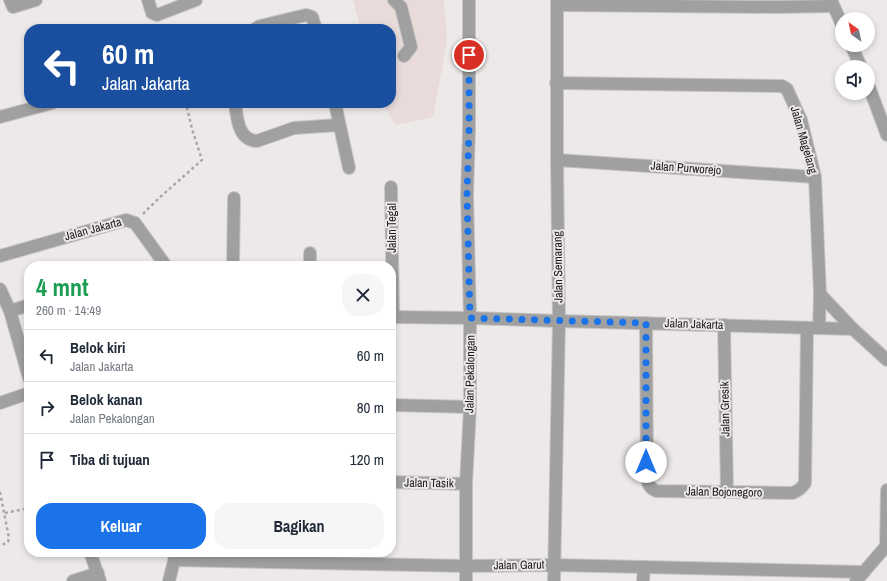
<!DOCTYPE html>
<html lang="id">
<meta charset="utf-8">
<style>
:root{--surface:#fff;--page:#f6f6f7;--text:#1f2937;--muted:#747a83;--line:#e0e1e3;--accent:#1a73e8}
body{margin:0;font-family:"Archivo Narrow",sans-serif;background:var(--page);color:var(--text);height:100vh;display:flex;flex-direction:column;font-size:15px;white-space:nowrap}
*{box-sizing:border-box;margin:0}
p{font-size:13px;color:var(--muted)}
.icon{flex:none;width:22px;height:22px;fill:none;stroke:currentColor;stroke-width:2;stroke-linecap:round;stroke-linejoin:round}
.map{position:relative;flex:1;overflow:hidden}
.drawer{position:absolute;left:24px;top:261px;width:372px;height:296px;display:flex;flex-direction:column;background:var(--surface);border-radius:16px;box-shadow:0 2px 6px #0003}
.drawer>*{flex:none}
.top-card{position:absolute;left:24px;top:24px;width:372px;height:84px;border-radius:16px;box-shadow:0 2px 6px #0003;background:#1a4fa0;color:#fff;overflow:hidden}
.needle{width:26px;rotate:327deg}
.buttons{position:absolute;left:835px;top:12px;display:grid;gap:8px}
.buttons a{display:grid;place-items:center;width:40px;height:40px;border-radius:50%;background:var(--surface);box-shadow:0 2px 6px #0003;font-size:20px}
.pin{position:absolute;display:grid;place-items:center;width:34px;height:34px;color:#fff;margin:-17px;border:2px solid #fff;border-radius:50%;box-shadow:0 1px 4px #0007}
.me{position:absolute;width:44px;margin:-22px;rotate:0deg;stroke-linejoin:round;filter:drop-shadow(0 0 3px #0008)}
.turn{display:flex;align-items:center;gap:14px;height:84px;padding:0 12px;font-size:18px}
.turn .icon{width:52px;height:52px;stroke-width:2.5}
.turn b{display:block;font-size:28px;line-height:34px}
.round{display:grid;place-items:center;flex:none;width:42px;height:42px;border-radius:16px;background:var(--page)}
.headline{display:flex;align-items:center;justify-content:space-between;height:68px;padding:0 12px}
h1{font-size:24px;font-weight:800;line-height:30px;color:#1e9e55}
.button{display:flex;gap:8px;margin-top:auto;padding:8px 12px}
.button a{flex:1;height:46px;border-radius:16px;background:var(--accent);color:#fff;font-size:16px;font-weight:800;line-height:46px;text-align:center}
.button a+a{background:var(--page);color:var(--text)}
ul{padding:0;list-style:none}
li{display:flex;align-items:center;gap:12px;height:52px;padding:0 12px;border-top:1px solid var(--line)}
li div{flex:1}
li b{display:block;font-size:15px}
li em{font-style:normal}
.map>svg:first-child{display:block}
.built{fill:#e8dbda}
.lines{fill:none;stroke-linecap:round;stroke-linejoin:round}
.minor-casing{stroke:#c7c4c4;stroke-width:14}
.path{stroke:#aaa7a7;stroke-width:2.5;stroke-dasharray:3 3;stroke-linecap:butt}
.minor{stroke:#a1a0a0;stroke-width:12}
.route{stroke:#1a73e8;stroke-width:7;stroke-dasharray:0 12.6}
.labels{text-anchor:middle;stroke-width:4;stroke-linejoin:round;paint-order:stroke}
.street-label{font-size:12px;fill:#1c1b1b;stroke:#ede9e9}
</style>
<div class="map">
<svg width="887" height="581" viewBox="0 0 887 581">
<rect width="100%" height="100%" fill="#ede9e9"/>
<path class="built" d="M353,0H444L447,41L433,117L396,125L382,103H391V29H361Z"/>
<g class="lines">
<defs>
<g id="minor">
<path d="M10,0L13,7L36,0"/>
<path d="M148,0L152,13L157,15L196,0"/>
<path d="M394,0L401,7L411,47L404,56"/>
<path d="M831,0L842,25"/>
<path d="M557,5L776,7L833,6"/>
<path d="M255,29L260,26L306,15L312,17L316,29"/>
<path d="M851,45L861,67"/>
<path d="M556,83L782,86L787,89L801,120L815,177L820,294L819,328"/>
<path d="M868,84L887,135"/>
<path d="M235,103C237,118 238,140 257,141L294,128L339,125"/>
<path d="M335,103L349,168"/>
<path d="M0,117L52,103"/>
<path d="M557,160L815,177"/>
<path d="M391,187L393,317"/>
<path d="M0,256L126,220L135,223L166,266"/>
<path d="M233,266L234,198"/>
<path d="M310,266V253"/>
<path d="M0,289L10,311L29,378"/>
<path d="M820,294L853,329L887,360"/>
<path d="M10,311L29,305"/>
<path d="M391,317L470,318L559,321L853,329"/>
<path d="M646,323L647,478C648,485 650,488 656,491L792,493C798,491 801,489 805,483L807,328"/>
<path d="M724,325L727,492"/>
<path d="M0,403L29,393"/>
<path d="M391,405L470,407"/>
<path d="M391,482L466,484"/>
<path d="M886,546L887,490"/>
<path d="M90,552L100,581"/>
<path d="M174,560L466,566L554,565L864,572"/>
<path d="M73,581L98,573"/>
<path d="M169,581L176,553"/>
<path d="M466,581V484L470,407V318L467,195L469,130V0"/>
<path d="M554,581L559,321L557,160V0"/>
<path d="M643,581L644,567"/>
<path d="M856,581L887,545"/>
</g>
</defs>
<use href="#minor" class="minor-casing"/>
<g class="path">
<path d="M143,214L158,199L202,160L192,129L186,103"/>
<path d="M0,492L9,538L8,542L0,546"/>
<path d="M5,513L29,508"/>
</g>
<use href="#minor" class="minor"/>
</g>
<g class="lines">
<path class="route" d="M469,55V130L467,195L470,318L646,323V462"/>
</g>
<g class="labels">
<g class="street-label">
<text transform="translate(804 140) rotate(74)" y="4">Jalan Magelang</text>
<text transform="translate(686 168) rotate(4)" y="4">Jalan Purworejo</text>
<text transform="translate(392 228) rotate(-90)" y="4">Jalan Tegal</text>
<text transform="translate(93 229) rotate(-15)" y="4">Jalan Jakarta</text>
<text transform="translate(558 267) rotate(-91)" y="4">Jalan Semarang</text>
<text transform="translate(694 324) rotate(2)" y="4">Jalan Jakarta</text>
<text transform="translate(470 374) rotate(-89)" y="4">Jalan Pekalongan</text>
<text transform="translate(725 409) rotate(-91)" y="4">Jalan Gresik</text>
<text transform="translate(429 483) rotate(1)" y="4">Jalan Tasik</text>
<text transform="translate(724 492) rotate(1)" y="4">Jalan Bojonegoro</text>
<text transform="translate(519 565) rotate(-1)" y="4">Jalan Garut</text>
</g>
</g>
</svg>
<div class="buttons">
<a><svg class="needle" viewBox="-14 -14 28 28"><path d="M0-13l5 13h-10z" fill="#e53935"/><path d="M0 13l5-13h-10z" fill="#747a83"/></svg></a>
<a><svg class="icon" aria-label="sound" viewBox="0 0 24 24"><path d="M4 9h4l5-4v14l-5-4H4zM17 9q2 3 0 6"/></svg></a>
</div>
<div class="pin" style="left:469px;top:55px;background:#d93025"><svg class="icon" aria-label="arrive" viewBox="0 0 24 24"><path d="M6 21V4h12l-3 4 3 4H6"/></svg></div>
<svg class="me" style="left:646px;top:462px" viewBox="-20 -20 40 40"><circle r="19" fill="#fff"/><path d="M0-13L10 11 0 6-10 11z" fill="#1a73e8"/></svg>
<div class="top-card">
<div class="turn"><svg class="icon" aria-label="left" viewBox="0 0 24 24"><path d="M17 20v-9H6M10 6l-5 5 5 5"/></svg><div><b>60 m</b>Jalan Jakarta</div></div>
</div>
<section class="drawer">
<div class="headline"><div><h1>4 mnt</h1><p>260 m · 14:49</p></div><a class="round"><svg class="icon" aria-label="close" viewBox="0 0 24 24"><path d="M6 6l12 12M18 6L6 18"/></svg></a></div>
<ul>
<li><svg class="icon" aria-label="left" viewBox="0 0 24 24"><path d="M17 20v-9H6M10 6l-5 5 5 5"/></svg><div><b>Belok kiri</b><p>Jalan Jakarta</p></div><em>60 m</em></li>
<li><svg class="icon" aria-label="right" viewBox="0 0 24 24"><path d="M7 20v-9h11M14 6l5 5-5 5"/></svg><div><b>Belok kanan</b><p>Jalan Pekalongan</p></div><em>80 m</em></li>
<li><svg class="icon" aria-label="arrive" viewBox="0 0 24 24"><path d="M6 21V4h12l-3 4 3 4H6"/></svg><div><b>Tiba di tujuan</b></div><em>120 m</em></li>
</ul>
<div class="button"><a>Keluar</a><a>Bagikan</a></div>
</section>
</div>
